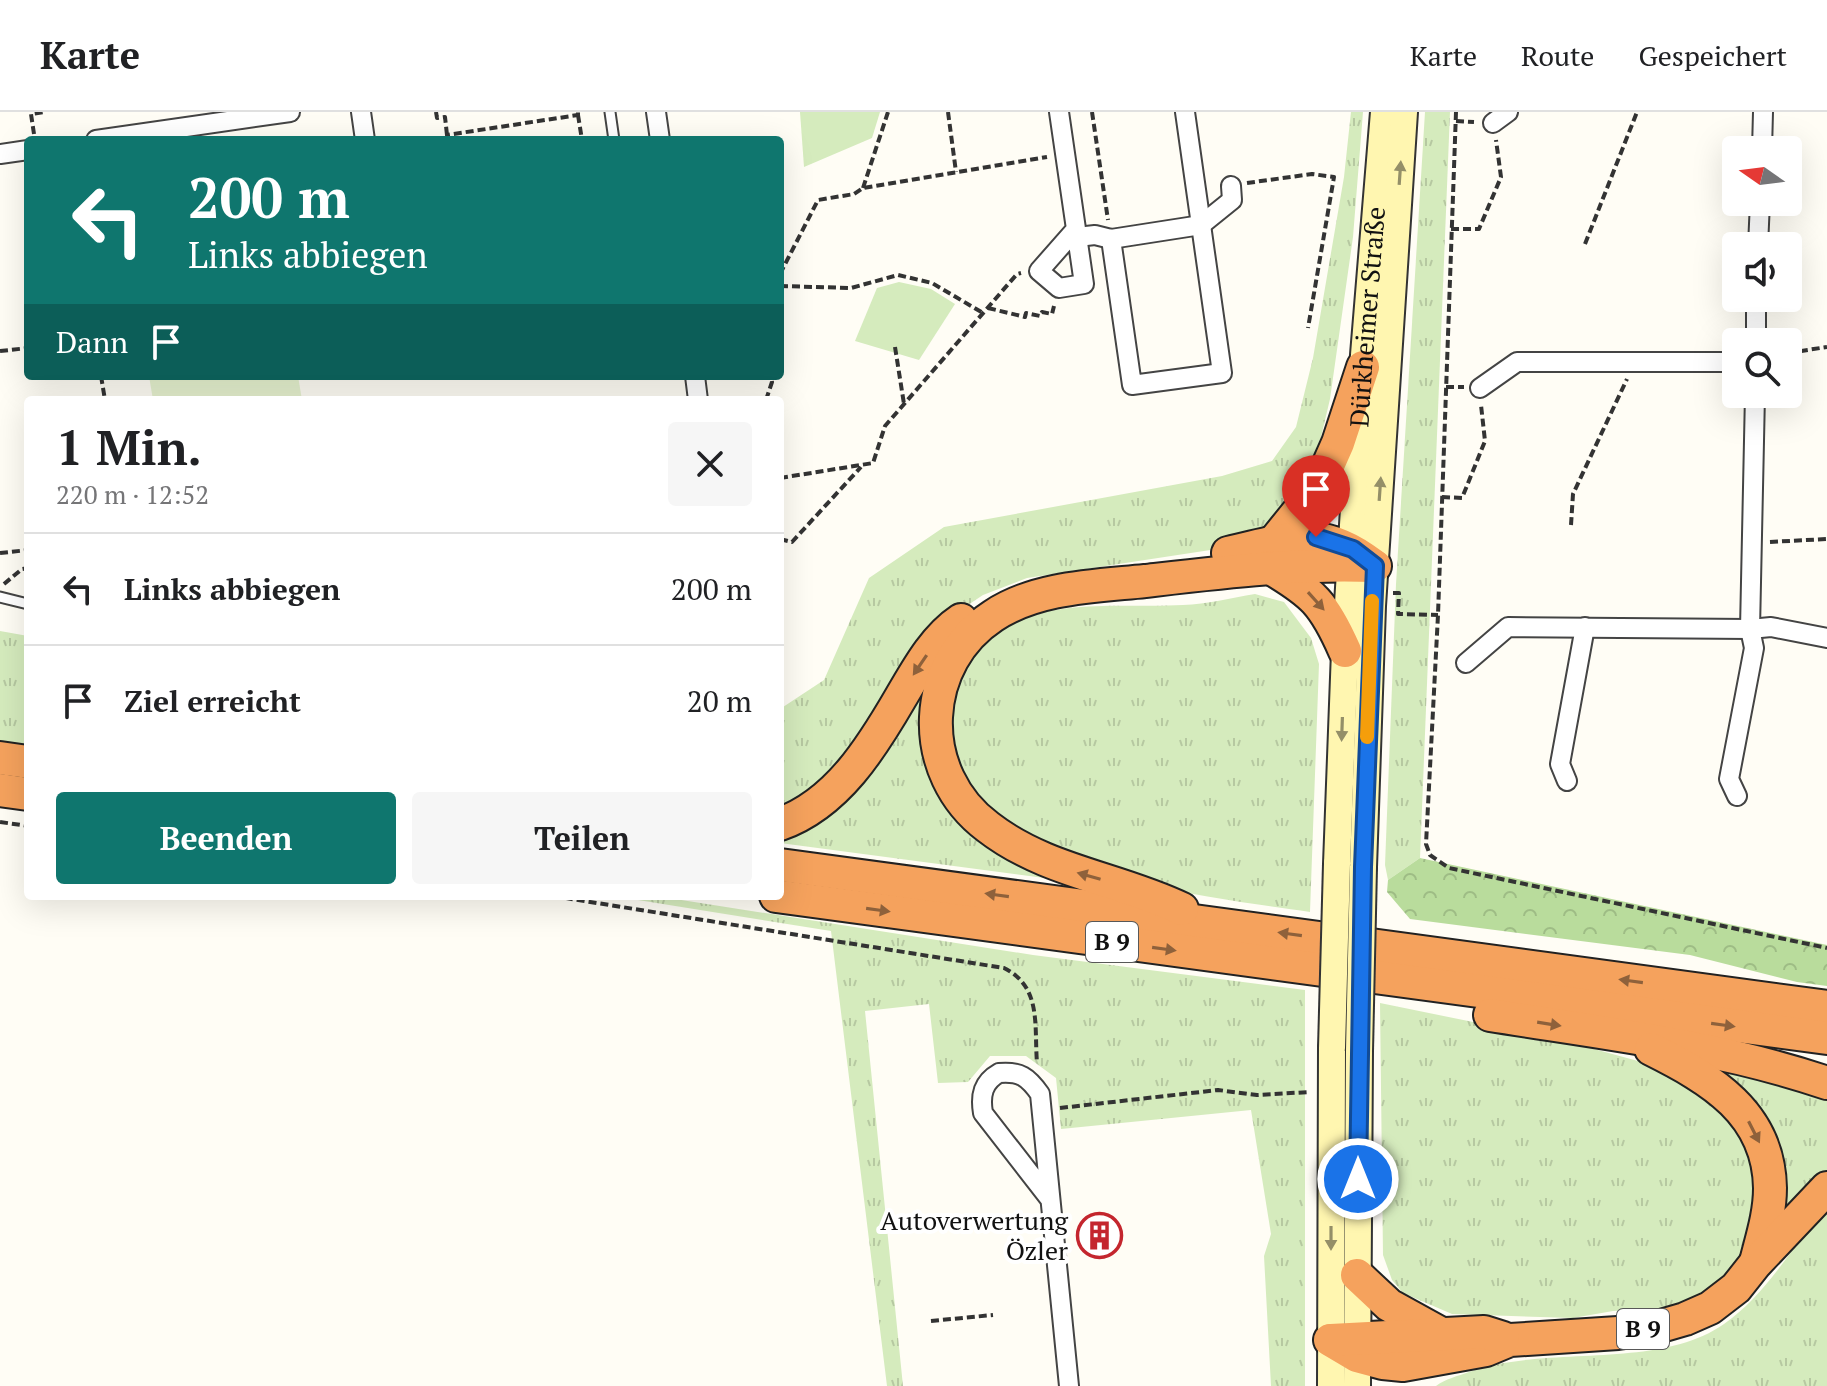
<!DOCTYPE html>
<html lang="de">
<meta charset="utf-8">
<style>
:root{--surface:#fff;--page:#f6f6f6;--text:#202124;--muted:#757577;--line:#e0e0e0;--accent:#0f766e}
body{margin:0;font-family:"PT Serif",serif;background:var(--page);color:var(--text);height:100vh;display:flex;flex-direction:column;font-size:30px;white-space:nowrap}
*{box-sizing:border-box;margin:0}
p{font-size:26px;color:var(--muted)}
.icon{flex:none;width:44px;height:44px;fill:none;stroke:currentColor;stroke-width:2;stroke-linecap:round;stroke-linejoin:round}
.map{position:relative;flex:1;overflow:hidden}
.drawer{position:absolute;left:24px;top:284px;width:760px;height:504px;display:flex;flex-direction:column;background:var(--surface);border-radius:8px;box-shadow:0 8px 32px #0002}
.drawer>*{flex:none}
.top-card{position:absolute;left:24px;top:24px;width:760px;height:244px;border-radius:8px;box-shadow:0 8px 32px #0002;background:#0f766e;color:#fff;overflow:hidden}
.needle{width:52px;rotate:284deg}
.tools{position:absolute;left:1722px;top:24px;display:grid;gap:16px}
.tools a{display:grid;place-items:center;width:80px;height:80px;border-radius:8px;background:var(--surface);box-shadow:0 8px 32px #0002;font-size:40px}
.pin{position:absolute;display:grid;place-items:center;width:68px;height:68px;color:#fff;margin:-82px -34px;border-radius:50% 50% 50% 0;rotate:-45deg;box-shadow:0 0 8px #0007}
.pin .icon{rotate:45deg}
.me{position:absolute;width:88px;margin:-44px;rotate:0deg;stroke-linejoin:round;filter:drop-shadow(0 0 6px #0008)}
.turn{display:flex;align-items:center;gap:28px;height:168px;padding:0 32px;font-size:36px}
.turn .icon{width:104px;height:104px;stroke-width:2.5}
.turn b{display:block;font-size:56px;line-height:68px}
.then{display:flex;align-items:center;height:76px;padding:0 32px;background:#0003;gap:16px;font-size:30px}
.round{display:grid;place-items:center;flex:none;width:84px;height:84px;border-radius:8px;background:var(--page)}
.summary{display:flex;align-items:center;justify-content:space-between;height:136px;padding:0 32px}
h1{font-size:48px;font-weight:600;line-height:60px}
.button{display:flex;gap:16px;margin-top:auto;padding:16px 32px}
.button a{flex:1;height:92px;border-radius:8px;background:var(--accent);color:#fff;font-size:32px;font-weight:600;line-height:92px;text-align:center}
.button a+a{background:var(--page);color:var(--text)}
ul{padding:0;list-style:none}
li{display:flex;align-items:center;gap:24px;height:112px;padding:0 32px;border-top:2px solid var(--line)}
li div{flex:1}
li b{display:block;font-size:30px}
li em{font-style:normal}
header{display:flex;align-items:center;gap:48px;box-sizing:border-box;height:112px;padding:0 40px;background:var(--surface);border-bottom:2px solid var(--line)}
header strong{font-size:38px}
nav{display:flex;gap:44px;margin-inline-start:auto;font-size:28px}
.map>svg:first-child{display:block}
.grass{fill:url(#grass-tufts)}
.forest{fill:url(#forest-crowns)}
.park{fill:#d5ebbd}
.pitch{fill:#e6f2cf}
.lines{fill:none;stroke-linecap:round;stroke-linejoin:round}
.lane-casing{stroke:#444;stroke-width:13}
.street-casing{stroke:#444;stroke-width:22}
.secondary-casing{stroke:#333;stroke-width:30}
.highway-casing{stroke:#222;stroke-width:36}
.path{stroke:#333;stroke-width:4;stroke-dasharray:8 4;stroke-linecap:butt}
.lane{stroke:#fff;stroke-width:9}
.street{stroke:#fff;stroke-width:18}
.secondary{stroke:#fff6b0;stroke-width:26}
.highway{stroke:#f5a25d;stroke-width:32}
.secondary-bridge-casing{stroke:#333;stroke-width:30;stroke-linecap:butt}
.secondary-bridge{stroke:#fff6b0;stroke-width:26}
.oneway{fill:#948f68}
.oneway2{fill:#8e613b}
.route-casing{stroke:#114b97;stroke-width:20}
.route{stroke:#1a73e8;stroke-width:14}
.slow{stroke:#f59e0b;stroke-width:14}
.labels{text-anchor:middle;stroke-width:8;stroke-linejoin:round;paint-order:stroke}
.shield{fill:#fff;stroke:#585858;stroke-width:2}
.shield-label{font-size:24px;font-weight:bold;fill:#111}
.street-label{font-size:26px;fill:#111;stroke:#fff}
.poi-label{font-size:26px;fill:#111;stroke:#fff;text-anchor:end}
</style>
<header>
<strong>Karte</strong>
<nav><a>Karte</a><a>Route</a><a>Gespeichert</a></nav>
</header>
<div class="map">
<svg width="1827" height="1274" viewBox="0 0 1827 1274">
<defs>
<pattern id="grass-tufts" width="24" height="20" patternUnits="userSpaceOnUse" patternTransform="scale(2)"><rect width="24" height="20" fill="#d5ebbd"/><path d="M3 7l-1-3M5 7V3M7 7l1-3M15 17l-1-3M17 17v-4M19 17l1-3" fill="none" stroke="#b6c8a1"/></pattern>
<pattern id="forest-crowns" width="20" height="18" patternUnits="userSpaceOnUse" patternTransform="scale(2)"><rect width="20" height="18" fill="#b9dc9c"/><path d="M2 6a3 3 0 1 1 6 0M12 15a3 3 0 1 1 6 0" fill="none" stroke="#9ebc85"/></pattern>
</defs>
<rect width="100%" height="100%" fill="#fffdf5"/>
<g class="grass">
<path d="M1351,0H1363L1353,125L1330,287L1321,325L1302,372L1269,415L1217,437L1027,466L983,483L950,505L854,643L780,701V597L824,568L869,466L944,415L1222,364L1272,349L1296,315L1313,246L1344,65Z"/>
<path d="M1425,0H1450L1420,746L1388,768L1385,753L1396,472Z"/>
<path d="M1255,482L1284,490L1311,526L1319,552L1310,800C1208,785 1027,767 968,671C955,651 953,624 953,601C954,562 981,527 1015,510C1062,487 1132,496 1183,493C1207,492 1231,486 1255,482Z"/>
<path d="M0,519L28,524V636L0,633Z"/>
<path d="M921,549L937,640L1052,767L780,731V717L792,708Z"/>
<path d="M613,784H656L1033,843L1305,878V1274H1271L1264,1144L1271,1122L1251,998L1061,1017L1056,966L1026,944H990L968,970L938,971L929,892L865,899L903,1274H887L831,819Z"/>
<path d="M1380,891L1561,928L1649,952L1692,971L1731,1002L1748,1032L1759,1067L1745,1135L1732,1158L1712,1179L1674,1196L1613,1199L1573,1206L1452,1202L1403,1181L1392,1168L1383,1143Z"/>
<path d="M1703,953L1827,980V1064L1785,1104L1777,1063Z"/>
<path d="M1827,1093V1274H1436C1445,1267 1458,1264 1469,1260C1546,1232 1657,1259 1724,1212C1768,1181 1793,1133 1827,1093Z"/>
</g>
<path class="forest" d="M1420,746L1827,833V874L1797,870L1690,843L1410,807L1387,780L1388,768Z"/>
<g class="park">
<path d="M800,0H880L872,26L804,55Z"/>
<path d="M899,170L931,177L955,192L919,248L855,229L877,176Z"/>
</g>
<path class="pitch" d="M149,264H298L302,288H153Z"/>
<g class="lines">
<defs>
<g id="lane">
<path d="M610,0L614,28"/>
<path d="M0,485L28,492"/>
</g>
<g id="street">
<path d="M361,0L365,28"/>
<path d="M656,0L660,28"/>
<path d="M1059,0L1084,172L1059,176L1039,159L1076,117"/>
<path d="M1493,11L1508,0"/>
<path d="M96,28L290,0"/>
<path d="M1762,38L1763,0"/>
<path d="M0,42L28,38"/>
<path d="M1077,125L1095,123L1111,127L1201,113L1232,88L1231,74"/>
<path d="M1111,127L1132,273L1222,261L1185,0"/>
<path d="M1758,134L1760,90"/>
<path d="M1756,230V186"/>
<path d="M695,264L698,288"/>
<path d="M1480,276L1517,250H1736"/>
<path d="M1466,551L1508,515L1750,517L1771,515L1827,526"/>
<path d="M1567,669L1560,652L1585,515"/>
<path d="M1737,684L1729,667L1754,536L1750,517L1755,282"/>
<path d="M1049,1086L983,1001C980,983 983,970 999,961C1020,959 1028,965 1040,982L1069,1274"/>
</g>
<g id="secondary">
<path id="s1" d="M1337,752L1345,539L1363,255L1384,0"/>
<path d="M1363,755L1372,494L1404,0"/>
<path d="M1331,1274L1332,936"/>
<path d="M1357,1274L1359,939"/>
</g>
<g id="highway">
<path d="M1273,431L1319,374L1338,331L1363,255"/>
<path d="M1228,441C1287,428 1319,411 1372,452"/>
<path d="M1269,455C1313,481 1324,491 1345,539"/>
<path d="M0,646L28,650"/>
<path d="M0,678L28,682"/>
<path d="M780,712C837,692 872,635 901,585C917,558 934,526 961,508"/>
<path d="M780,753L1827,895"/>
<path d="M776,784L1827,926"/>
<path d="M1182,797C1118,766 1046,760 988,715C953,689 934,648 936,605C938,564 958,527 993,504C1036,475 1096,474 1145,469C1223,460 1296,451 1375,454"/>
<path d="M1490,903C1603,921 1718,934 1827,971"/>
<path d="M1651,937C1711,967 1769,1001 1770,1076C1770,1102 1762,1126 1756,1150"/>
<path d="M1357,1163L1389,1193L1438,1220"/>
<path d="M1330,1228L1357,1244L1383,1251L1403,1253L1486,1238L1510,1228L1618,1221L1654,1216L1685,1207L1710,1196L1736,1176L1755,1152L1827,1076"/>
<path d="M1331,1228L1484,1220L1503,1226"/>
</g>
</defs>
<use href="#lane" class="lane-casing"/>
<use href="#street" class="street-casing"/>
<use href="#secondary" class="secondary-casing"/>
<use href="#highway" class="highway-casing"/>
<g class="path">
<path d="M436,0L437,6L445,5L447,23"/>
<path d="M948,0L956,60"/>
<path d="M1092,0L1108,108"/>
<path d="M1456,0L1438,503L1426,732L1430,743L1449,756L1827,836"/>
<path d="M578,3L582,28"/>
<path d="M1456,9L1474,10"/>
<path d="M34,22L31,2L44,0"/>
<path d="M448,28L447,23L578,3V0"/>
<path d="M1247,71L1312,62L1334,65L1308,216"/>
<path d="M863,76L888,0"/>
<path d="M1451,117H1479L1501,65L1496,28"/>
<path d="M1585,132L1637,0"/>
<path d="M780,162L818,88L854,82L863,76L1047,45"/>
<path d="M780,174L851,176L898,163L932,171L983,201"/>
<path d="M988,196L1025,205L1026,201L1040,204L1042,200L1052,202L1054,194"/>
<path d="M895,235L904,292"/>
<path d="M0,239L28,236"/>
<path d="M1788,241L1827,235"/>
<path d="M101,264L105,288"/>
<path d="M1446,275H1464"/>
<path d="M766,288L772,270L771,264"/>
<path d="M780,366L873,351L885,314L1017,162L1021,161"/>
<path d="M1442,385L1462,386L1485,329L1481,293"/>
<path d="M1571,413L1573,382L1627,267"/>
<path d="M780,427L792,430L861,355"/>
<path d="M1770,430L1827,427"/>
<path d="M0,441L28,438V441"/>
<path d="M4,472L22,457L28,456"/>
<path d="M1393,481H1399L1398,502L1438,503"/>
<path d="M0,710L28,714"/>
<path d="M553,784L1004,856C1042,875 1034,913 1037,951"/>
<path d="M1060,996L1218,978L1257,983L1310,980"/>
<path d="M931,1209L993,1203"/>
</g>
<use href="#lane" class="lane"/>
<use href="#street" class="street"/>
<use href="#secondary" class="secondary"/>
<use href="#highway" class="highway"/>
<defs>
<g id="secondary-bridge">
<path d="M1332,936L1337,752"/>
<path d="M1359,939L1363,755"/>
</g>
</defs>
<use href="#secondary-bridge" class="secondary-bridge-casing"/>
<use href="#secondary-bridge" class="secondary-bridge"/>
</g>
<defs><path id="oneway-solid" d="M-6-.8H1V-3.2L6.5 0L1 3.2V.8H-6Z" transform="scale(2)"/></defs>
<g class="oneway">
<use href="#oneway-solid" transform="translate(1400 61) rotate(-86)"/>
<use href="#oneway-solid" transform="translate(1380 377) rotate(-86)"/>
<use href="#oneway-solid" transform="translate(1342 617) rotate(92)"/>
<use href="#oneway-solid" transform="translate(1331 1126) rotate(90)"/>
</g>
<g class="oneway2">
<use href="#oneway-solid" transform="translate(1316 489) rotate(48)"/>
<use href="#oneway-solid" transform="translate(920 553) rotate(124)"/>
<use href="#oneway-solid" transform="translate(1089 764) rotate(-164)"/>
<use href="#oneway-solid" transform="translate(997 783) rotate(-172)"/>
<use href="#oneway-solid" transform="translate(878 798) rotate(8)"/>
<use href="#oneway-solid" transform="translate(1290 822) rotate(-172)"/>
<use href="#oneway-solid" transform="translate(1164 837) rotate(8)"/>
<use href="#oneway-solid" transform="translate(1631 869) rotate(-172)"/>
<use href="#oneway-solid" transform="translate(1549 912) rotate(9)"/>
<use href="#oneway-solid" transform="translate(1723 913) rotate(8)"/>
<use href="#oneway-solid" transform="translate(1754 1020) rotate(63)"/>
</g>
<g class="lines">
<defs>
<path id="route" d="M1316,425L1353,437L1375,454L1363,755L1358,1067"/>
</defs>
<use href="#route" class="route-casing"/>
<use href="#route" class="route"/>
<path class="slow" d="M1367,625L1372,489"/>
</g>
<defs>
<symbol id="building-ring" viewBox="-11 -11 22 22"><circle r="9.5" fill="#fff" stroke="#c4262e" stroke-width="1.5"/><path d="M-4-6H4V6H1V3H-1V6H-4ZM-2.5-4.3h1.7v1.8h-1.7ZM.8-4.3h1.7v1.8H.8ZM-2.5-1h1.7V.8h-1.7ZM.8-1h1.7V.8H.8Z" fill="#c4262e"/></symbol>
</defs>
<g fill-rule="evenodd">
<use href="#building-ring" x="1074" y="1098" width="51" height="51"/>
</g>
<g class="labels">
<g class="shield">
<rect x="1086" y="810" width="52" height="40" rx="6"/>
<rect x="1617" y="1197" width="52" height="40" rx="6"/>
</g>
<g class="shield-label">
<text x="1112" y="838">B 9</text>
<text x="1643" y="1225">B 9</text>
</g>
<g class="street-label">
<text dy="9" stroke="none"><textPath href="#s1" startOffset="548">Dürkheimer Straße</textPath></text>
</g>
<g class="poi-label">
<text x="1068" y="1118">Autoverwertung<tspan x="1068" dy="30">Özler</tspan></text>
</g>
</g>
</svg>
<div class="tools">
<a><svg class="needle" viewBox="-14 -14 28 28"><path d="M0-13l5 13h-10z" fill="#e53935"/><path d="M0 13l5-13h-10z" fill="#757577"/></svg></a>
<a><svg class="icon" aria-label="sound" viewBox="0 0 24 24"><path d="M4 9h4l5-4v14l-5-4H4zM17 9q2 3 0 6"/></svg></a>
<a><svg class="icon" aria-label="search" viewBox="0 0 24 24"><circle cx="10" cy="10" r="6"/><path d="M15 15l6 6"/></svg></a>
</div>
<div class="pin" style="left:1316px;top:425px;background:#d93025"><svg class="icon" aria-label="arrive" viewBox="0 0 24 24"><path d="M6 21V4h12l-3 4 3 4H6"/></svg></div>
<svg class="me" style="left:1358px;top:1067px" viewBox="-20 -20 40 40"><circle r="17" fill="#1a73e8" stroke="#fff" stroke-width="3"/><path d="M0-11L8 9 0 5-8 9z" fill="#fff"/></svg>
<div class="top-card">
<div class="turn"><svg class="icon" aria-label="left" viewBox="0 0 24 24"><path d="M17 20v-9H6M10 6l-5 5 5 5"/></svg><div><b>200 m</b>Links abbiegen</div></div>
<div class="then">Dann<svg class="icon" aria-label="arrive" viewBox="0 0 24 24"><path d="M6 21V4h12l-3 4 3 4H6"/></svg></div>
</div>
<section class="drawer">
<div class="summary"><div><h1>1 Min.</h1><p>220 m · 12:52</p></div><a class="round"><svg class="icon" aria-label="close" viewBox="0 0 24 24"><path d="M6 6l12 12M18 6L6 18"/></svg></a></div>
<ul>
<li><svg class="icon" aria-label="left" viewBox="0 0 24 24"><path d="M17 20v-9H6M10 6l-5 5 5 5"/></svg><div><b>Links abbiegen</b></div><em>200 m</em></li>
<li><svg class="icon" aria-label="arrive" viewBox="0 0 24 24"><path d="M6 21V4h12l-3 4 3 4H6"/></svg><div><b>Ziel erreicht</b></div><em>20 m</em></li>
</ul>
<div class="button"><a>Beenden</a><a>Teilen</a></div>
</section>
</div>
